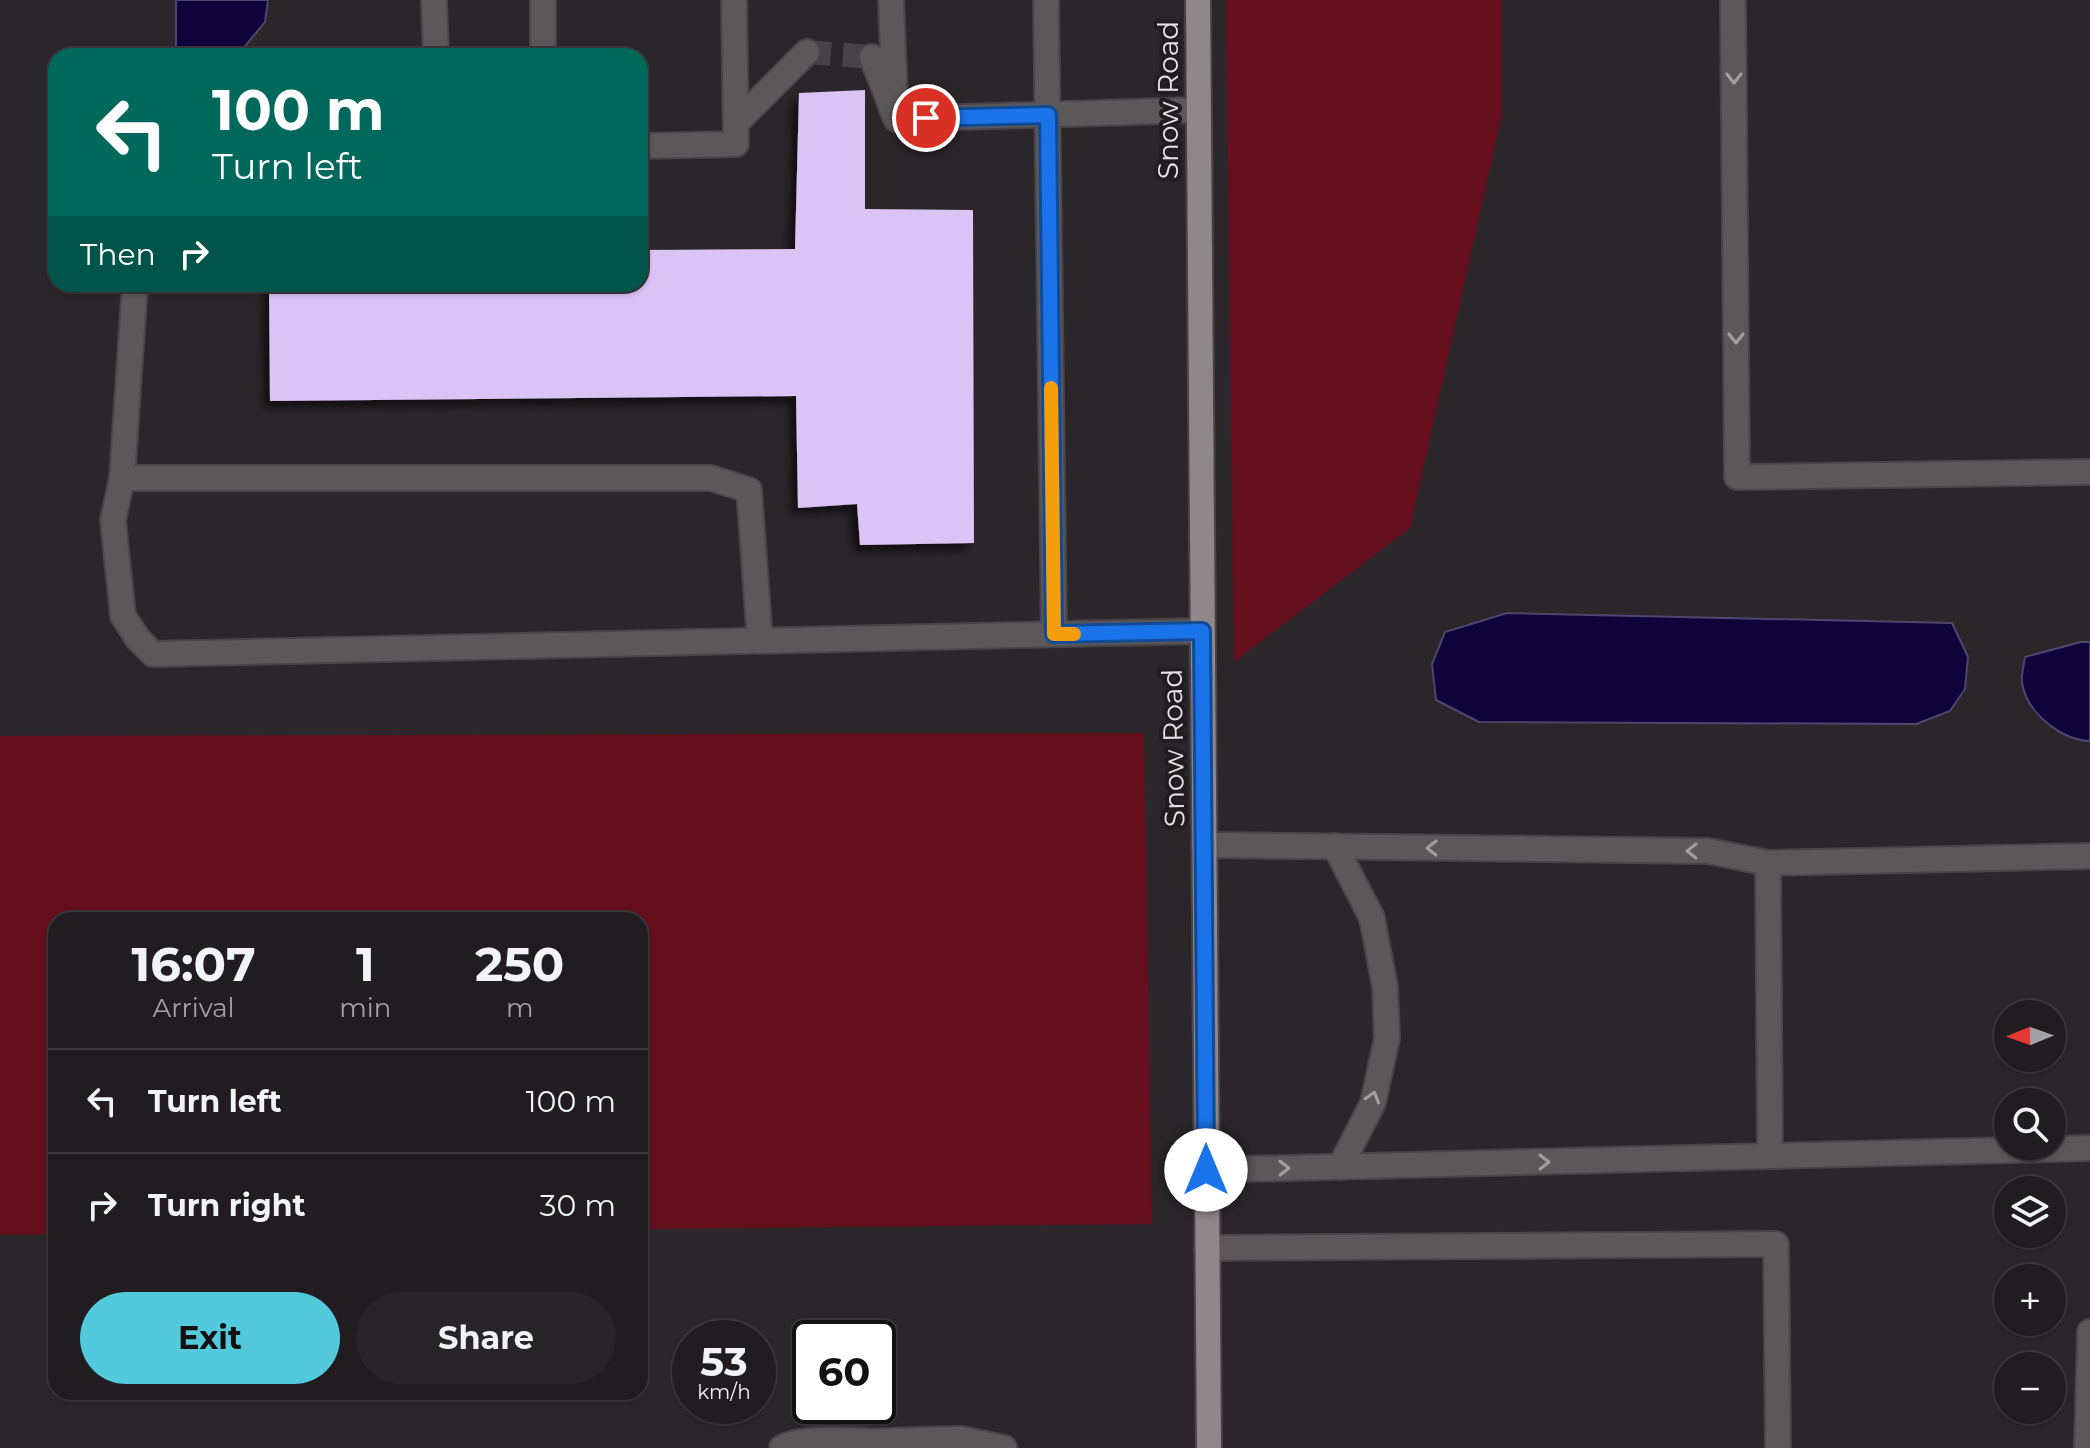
<!DOCTYPE html>
<meta charset="utf-8">
<style>
:root{--surface:#201c20;--page:#282529;--text:#f1f3f6;--muted:#a2a1a5;--line:#3d3a3e;--accent:#53cadc}
body{margin:0;font-family:Montserrat,sans-serif;background:var(--page);color:var(--text);height:100vh;display:flex;flex-direction:column;font-size:30px;white-space:nowrap}
*{box-sizing:border-box;margin:0}
p{font-size:26px;color:var(--muted)}
.icon{flex:none;width:44px;height:44px;fill:none;stroke:currentColor;stroke-width:2;stroke-linecap:round;stroke-linejoin:round}
.map{position:relative;flex:1;overflow:hidden}
.details{position:absolute;left:48px;top:912px;width:600px;height:488px;display:flex;flex-direction:column;background:var(--surface);border-radius:24px;box-shadow:0 2px 6px #0004,0 0 0 2px var(--line)}
.details>*{flex:none}
.guide{position:absolute;left:48px;top:48px;width:600px;height:244px;border-radius:24px;box-shadow:0 2px 6px #0004,0 0 0 2px var(--line);background:#00695c;color:#fff;overflow:hidden}
.needle{width:52px;rotate:269deg}
.controls{position:absolute;left:1994px;top:1000px;display:grid;gap:16px}
.controls a{display:grid;place-items:center;width:72px;height:72px;border-radius:50%;background:var(--surface);box-shadow:0 2px 6px #0004,0 0 0 2px var(--line);font-size:40px}
.speed{position:absolute;left:672px;top:1320px;display:flex;gap:16px;font-size:40px;font-weight:700;text-align:center}
.speed>*{display:grid;place-content:center;width:104px;height:104px;border-radius:50%;background:var(--surface);box-shadow:0 2px 6px #0004,0 0 0 2px var(--line);line-height:1}
.speed small{font-size:20px;font-weight:400}
.speed .limit{border:4px solid #111;border-radius:12px;background:#fff;color:#111}
.pin{position:absolute;display:grid;place-items:center;width:68px;height:68px;color:#fff;margin:-34px;border:4px solid #fff;border-radius:50%;box-shadow:0 2px 8px #0007}
.me{position:absolute;width:88px;margin:-44px;rotate:0deg;stroke-linejoin:round;filter:drop-shadow(0 0 6px #0008)}
.turn{display:flex;align-items:center;gap:28px;height:168px;padding:0 32px;font-size:36px}
.turn .icon{width:104px;height:104px;stroke-width:2.5}
.turn b{display:block;font-size:56px;line-height:68px}
.then{display:flex;align-items:center;height:76px;padding:0 32px;background:#0003;gap:16px;font-size:30px}
.eta{display:flex;justify-content:space-evenly;align-items:center;height:136px;text-align:center}
.eta b{font-size:48px;font-weight:700;line-height:56px}
.cta{display:flex;gap:16px;margin-top:auto;padding:16px 32px}
.cta a{flex:1;height:92px;border-radius:48px;background:var(--accent);color:#111;font-size:32px;font-weight:700;line-height:92px;text-align:center}
.cta a+a{background:var(--page);color:var(--text)}
ul{padding:0;list-style:none}
li{display:flex;align-items:center;gap:24px;height:104px;padding:0 32px;border-top:2px solid var(--line)}
li div{flex:1}
li b{display:block;font-size:30px}
li em{font-style:normal}
.map>svg:first-child{display:block}
.green{fill:#640f1b}
.water{fill:#0f033b;stroke:#4f466e;stroke-width:2}
.building{fill:#dbc3f6;filter:url(#shadow)}
.lines{fill:none;stroke-linecap:round;stroke-linejoin:round}
.minor-tunnel{stroke:#474246;stroke-width:24;stroke-dasharray:24 12;stroke-linecap:butt}
.minor-casing{stroke:#494448;stroke-width:28}
.major-casing{stroke:#494448;stroke-width:28}
.minor{stroke:#5c5859;stroke-width:24}
.major{stroke:#8f888b;stroke-width:24}
.oneway{stroke:#a09d9e}
.route-casing{stroke:#114b97;stroke-width:20}
.route{stroke:#1a73e8;stroke-width:14}
.slow{stroke:#f59e0b;stroke-width:14}
.labels{text-anchor:middle;stroke-width:8;stroke-linejoin:round;paint-order:stroke}
.street-label{font-size:28px;fill:#e5e2e4;stroke:#211c20}
</style>
<div class="map">
<svg width="2090" height="1448" viewBox="0 0 2090 1448">
<defs>
<filter id="shadow"><feDropShadow dx="-7" dy="7" stdDeviation="4" flood-color="#0009"/></filter>
</defs>
<rect width="100%" height="100%" fill="#2b262a"/>
<g class="green">
<path d="M1226,0H1502V114L1410,528L1234,662Z"/>
<path d="M1144,733L1152,1224L640,1229V920H56V1234L0,1235V736Z"/>
</g>
<g class="water">
<path d="M176,0H268L265,22L237,56H183L176,49Z"/>
<path d="M1507,613L1952,623L1968,657L1965,689L1950,711L1916,724L1479,722L1436,700L1432,664L1445,632Z"/>
<path d="M2081,642H2090V741C2061,740 2027,713 2022,683C2021,675 2024,665 2025,657Z"/>
</g>
<path class="building" d="M865,90V209L973,210L974,543L860,545L857,504L798,508L796,396L270,401L269,284H640V250L795,249L799,93Z"/>
<g class="lines">
<path class="minor-tunnel" d="M807,52L872,57"/>
<defs>
<g id="minor">
<path d="M434,0L436,56"/>
<path d="M891,0L895,101"/>
<path d="M1046,0L1054,634"/>
<path d="M1733,0L1737,477L2090,472"/>
<path d="M543,56V0"/>
<path d="M872,57L896,119L1198,110"/>
<path d="M736,123L807,52"/>
<path d="M640,146L736,144L734,0"/>
<path d="M135,284L122,478L113,520L123,616L138,639L153,654L1202,631"/>
<path d="M122,478H711L749,490L760,641"/>
<path d="M1204,845L1708,851L1768,863L2090,856"/>
<path d="M1335,846L1372,918L1385,987L1387,1038L1373,1103L1340,1167"/>
<path d="M1768,863L1770,1156"/>
<path d="M1206,1170L2090,1148"/>
<path d="M1207,1248L1776,1244L1778,1448"/>
<path d="M782,1448C803,1435 855,1441 880,1441"/>
<path d="M872,1448L880,1441L961,1439L1004,1448"/>
<path d="M2087,1448L2090,1332"/>
</g>
<path id="major" d="M1198,0L1209,1448"/>
</defs>
<use href="#minor" class="minor-casing"/>
<use href="#major" class="major-casing"/>
<use href="#minor" class="minor"/>
<use href="#major" class="major"/>
</g>
<defs><path id="oneway-chevron" d="M-2-3.5L2.5 0L-2 3.5" fill="none" stroke-width="1.6" stroke-linecap="round" stroke-linejoin="round" transform="scale(2)"/></defs>
<g class="oneway">
<use href="#oneway-chevron" transform="translate(1734 78) rotate(90)"/>
<use href="#oneway-chevron" transform="translate(1736 338) rotate(90)"/>
<use href="#oneway-chevron" transform="translate(1432 848) rotate(-179)"/>
<use href="#oneway-chevron" transform="translate(1692 851) rotate(-179)"/>
<use href="#oneway-chevron" transform="translate(1373 1097) rotate(-73)"/>
<use href="#oneway-chevron" transform="translate(1544 1162) rotate(-1)"/>
<use href="#oneway-chevron" transform="translate(1284 1168) rotate(-1)"/>
</g>
<g class="lines">
<defs>
<path id="route" d="M926,118L1048,115L1054,634L1202,631L1206,1170"/>
</defs>
<use href="#route" class="route-casing"/>
<use href="#route" class="route"/>
<path class="slow" d="M1051,388L1054,634H1074"/>
</g>
<g class="labels">
<g class="street-label">
<text transform="translate(1168 100) rotate(-90)" y="10">Snow Road</text>
<text transform="translate(1173 748) rotate(-91)" y="10">Snow Road</text>
</g>
</g>
</svg>
<div class="controls">
<a><svg class="needle" viewBox="-14 -14 28 28"><path d="M0-13l5 13h-10z" fill="#e53935"/><path d="M0 13l5-13h-10z" fill="#a2a1a5"/></svg></a>
<a><svg class="icon" aria-label="search" viewBox="0 0 24 24"><circle cx="10" cy="10" r="6"/><path d="M15 15l6 6"/></svg></a>
<a><svg class="icon" aria-label="layers" viewBox="0 0 24 24"><path d="M12 4l9 5-9 5-9-5zM3 14l9 5 9-5"/></svg></a>
<a>+</a>
<a>−</a>
</div>
<div class="speed"><div>53<small>km/h</small></div><div class="limit">60</div></div>
<div class="pin" style="left:926px;top:118px;background:#d93025"><svg class="icon" aria-label="arrive" viewBox="0 0 24 24"><path d="M6 21V4h12l-3 4 3 4H6"/></svg></div>
<svg class="me" style="left:1206px;top:1170px" viewBox="-20 -20 40 40"><circle r="19" fill="#fff"/><path d="M0-13L10 11 0 6-10 11z" fill="#1a73e8"/></svg>
<div class="guide">
<div class="turn"><svg class="icon" aria-label="left" viewBox="0 0 24 24"><path d="M17 20v-9H6M10 6l-5 5 5 5"/></svg><div><b>100 m</b>Turn left</div></div>
<div class="then">Then<svg class="icon" aria-label="right" viewBox="0 0 24 24"><path d="M7 20v-9h11M14 6l5 5-5 5"/></svg></div>
</div>
<section class="details">
<div class="eta">
<div><b>16:07</b><p>Arrival</p></div>
<div><b>1</b><p>min</p></div>
<div><b>250</b><p>m</p></div>
</div>
<ul>
<li><svg class="icon" aria-label="left" viewBox="0 0 24 24"><path d="M17 20v-9H6M10 6l-5 5 5 5"/></svg><div><b>Turn left</b></div><em>100 m</em></li>
<li><svg class="icon" aria-label="right" viewBox="0 0 24 24"><path d="M7 20v-9h11M14 6l5 5-5 5"/></svg><div><b>Turn right</b></div><em>30 m</em></li>
</ul>
<div class="cta"><a>Exit</a><a>Share</a></div>
</section>
</div>
